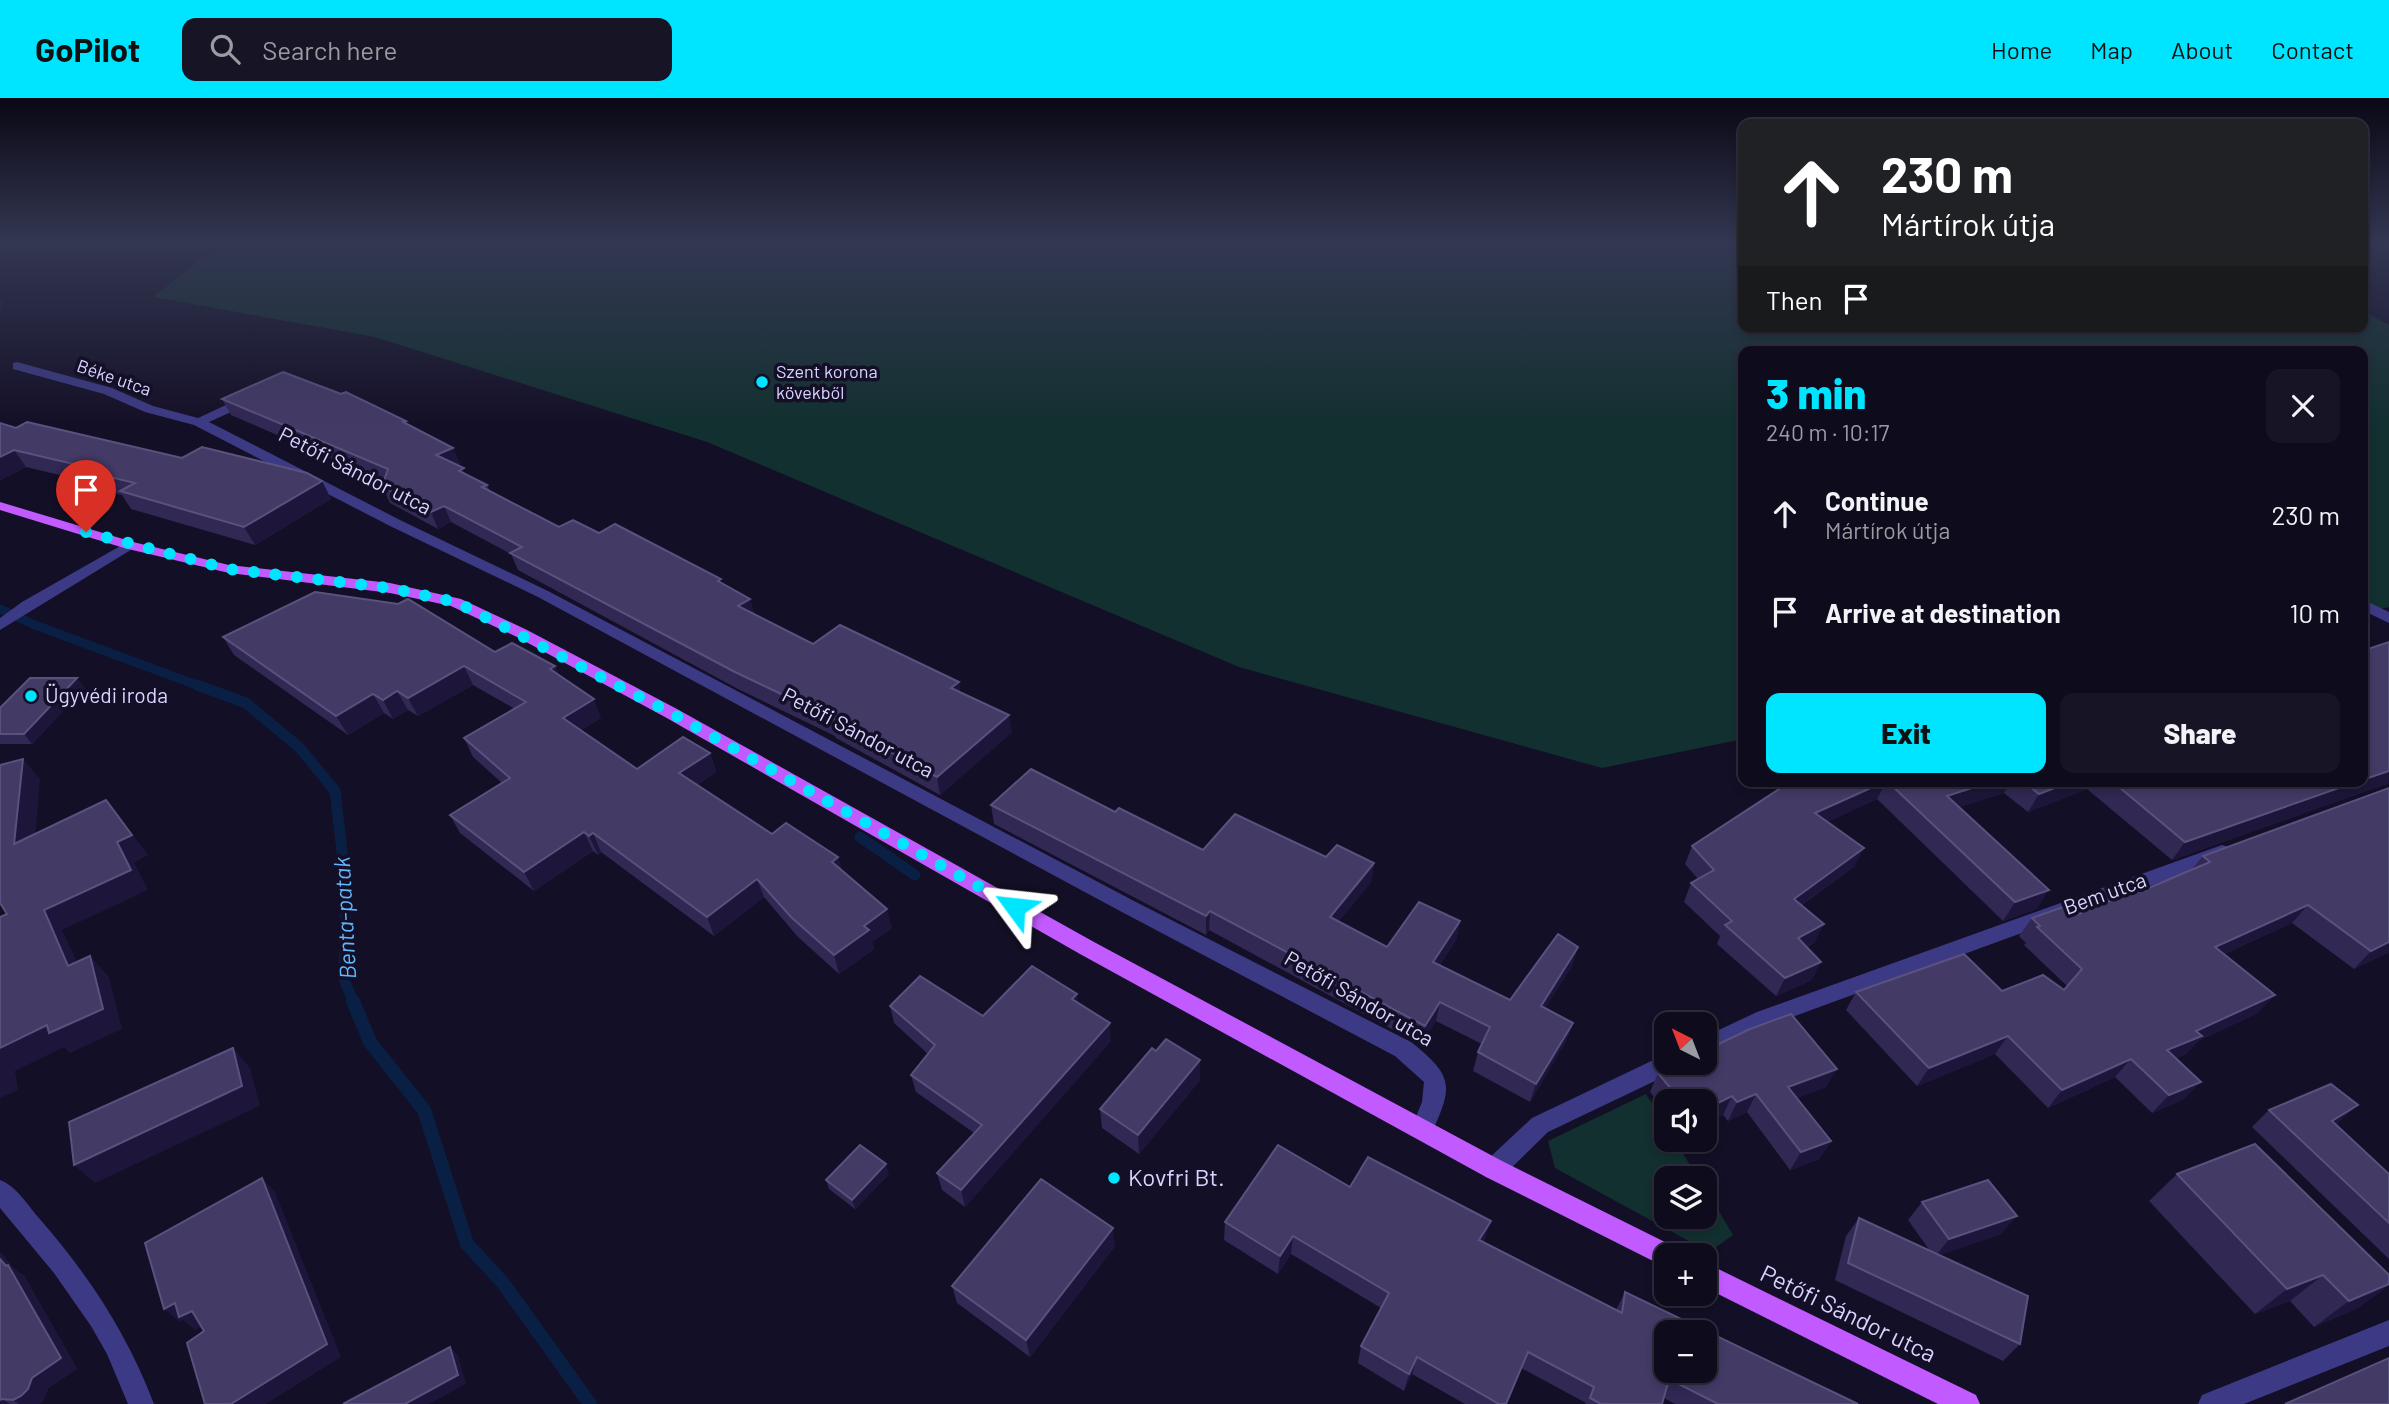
<!DOCTYPE html>
<meta charset="utf-8">
<style>
:root{--surface:#0e0b1c;--page:#171425;--text:#f1f3f6;--muted:#9b9ba3;--line:#2e2b3b;--accent:#00e5ff}
body{margin:0;font-family:Barlow,sans-serif;background:var(--page);color:var(--text);height:100vh;display:flex;flex-direction:column;font-size:26px;white-space:nowrap}
*{box-sizing:border-box;margin:0}
p{font-size:23px;color:var(--muted)}
.icon{flex:none;width:38px;height:38px;fill:none;stroke:currentColor;stroke-width:2;stroke-linecap:round;stroke-linejoin:round}
.map{position:relative;flex:1;overflow:hidden}
.details{position:absolute;left:1738px;top:248px;width:630px;height:441px;display:flex;flex-direction:column;background:var(--surface);border-radius:14px;box-shadow:0 4px 10px #0003,0 0 0 2px var(--line)}
.details>*{flex:none}
.banner{position:absolute;left:1738px;top:21px;width:630px;height:214px;border-radius:14px;box-shadow:0 4px 10px #0003,0 0 0 2px var(--line);background:#202124;color:#fff;overflow:hidden}
.needle{width:46px;rotate:318deg}
.controls{position:absolute;left:1654px;top:914px;display:grid;gap:14px}
.controls a{display:grid;place-items:center;width:63px;height:63px;border-radius:14px;background:var(--surface);box-shadow:0 4px 10px #0003,0 0 0 2px var(--line);font-size:35px}
.pin{position:absolute;display:grid;place-items:center;width:60px;height:60px;color:#fff;margin:-72px -30px;border-radius:50% 50% 50% 0;rotate:-45deg;box-shadow:0 0 7px #0007}
.pin .icon{rotate:45deg}
.me{position:absolute;width:77px;margin:-38px;rotate:300deg;stroke-linejoin:round;filter:drop-shadow(0 0 5px #0008)}
.turn{display:flex;align-items:center;gap:24px;height:147px;padding:0 28px;font-size:32px}
.turn .icon{width:91px;height:91px;stroke-width:2.5}
.turn b{display:block;font-size:49px;line-height:60px}
.then{display:flex;align-items:center;height:66px;padding:0 28px;background:#0003;gap:14px;font-size:26px}
.round{display:grid;place-items:center;flex:none;width:74px;height:74px;border-radius:14px;background:var(--page)}
.head{display:flex;align-items:center;justify-content:space-between;height:119px;padding:0 28px}
h1{font-size:42px;font-weight:800;line-height:52px;color:var(--accent)}
.primary-button{display:flex;gap:14px;margin-top:auto;padding:14px 28px}
.primary-button a{flex:1;height:80px;border-radius:14px;background:var(--accent);color:#111;font-size:28px;font-weight:800;line-height:80px;text-align:center}
.primary-button a+a{background:var(--page);color:var(--text)}
ul{padding:0;list-style:none}
li{display:flex;align-items:center;gap:21px;height:98px;padding:0 28px}
li div{flex:1}
li b{display:block;font-size:26px}
li em{font-style:normal}
header{display:flex;align-items:center;gap:42px;box-sizing:border-box;height:98px;padding:0 35px;background:var(--accent);color:#111}
header strong{font-size:33px}
nav{display:flex;gap:38px;margin-inline-start:auto;font-size:24px}
.search{width:490px;height:63px;background:var(--page);display:flex;align-items:center;gap:18px;box-sizing:border-box;padding:0 24px;border-radius:14px;color:var(--muted);font-size:26px}
.map>svg:first-child{display:block}
.green{fill:#12302f}
.lines{fill:none;stroke-linecap:round;stroke-linejoin:round}
.stream-far2{stroke:#0a1f44;stroke-width:9}
.stream-far1{stroke:#0a1f44;stroke-width:11}
.stream{stroke:#0a1f44;stroke-width:14}
.minor{fill:#3d3a85;fill-rule:evenodd}
.major{fill:#c25bff;fill-rule:evenodd}
.wall{fill:#312854}
.shaded-wall{fill:#1d163a}
.building{fill:#433a66;stroke:#5a527e;stroke-width:2;fill-rule:evenodd}
.route{stroke:#00e5ff;stroke-width:12;stroke-dasharray:0 21.6}
.poi-dot{fill:#00e5ff;stroke:#130f26;stroke-width:2.5}
.labels{text-anchor:middle;stroke-width:7;stroke-linejoin:round;paint-order:stroke}
.far-poi-label{font-size:18px;fill:#d9d4ff;stroke:#130f26;text-anchor:start}
.far-street-label{font-size:18px;fill:#d9d4ff;stroke:#130f26}
.street-label{font-size:21px;fill:#d9d4ff;stroke:#130f26}
.poi-label{font-size:21px;fill:#d9d4ff;stroke:#130f26;text-anchor:start}
.water-label{font-size:23px;font-style:italic;fill:#62b6ff;stroke:#130f26}
.near-poi-label{font-size:24px;fill:#d9d4ff;stroke:#130f26;text-anchor:start}
.near-street-label{font-size:24px;fill:#d9d4ff;stroke:#130f26}
</style>
<header>
<strong>GoPilot</strong>
<div class="search"><svg class="icon" aria-label="search" viewBox="0 0 24 24"><circle cx="10" cy="10" r="6"/><path d="M15 15l6 6"/></svg>Search here</div>
<nav><a>Home</a><a>Map</a><a>About</a><a>Contact</a></nav>
</header>
<div class="map">
<svg width="2389" height="1306" viewBox="0 0 2389 1306">
<rect width="100%" height="100%" fill="#130f26"/>
<g class="green">
<path d="M222,145H1743V229H2362L2363,213L2389,227V509L2363,515L2362,254H1743V641L1602,670L1239,569L707,344L375,239L153,199Z"/>
<path d="M1646,996L1666,1028V1041H1674L1698,1080H1666V1118H1704L1705,1090L1733,1137L1709,1154L1555,1070L1548,1043Z"/>
</g>
<g class="lines">
<path class="stream-far2" d="M0,511L35,527L202,589"/>
<g class="stream-far1">
<path d="M197,587L246,605L300,650L335,693L346,788L344,881L354,905"/>
<path d="M860,739L915,777"/>
</g>
<path class="stream" d="M353,903L370,944L424,1012L467,1146L503,1185L590,1306"/>
<g class="minor">
<path d="M17,264L112,290L153,308L198,320L243,299H251V305L209,324L402,423L548,493L1134,803L1411,944C1455,979 1453,989 1430,1038L1422,1041L1414,1038L1411,1031L1422,1004L1424,984L1395,958L1120,813L538,499L392,429L194,327L145,314L104,296L13,271V265Z"/>
<path d="M129,443L136,447L134,450L0,532V520L22,504Z"/>
<path d="M2362,501L2389,514V525L2362,512Z"/>
<path d="M2222,747L2229,749L2231,754L2229,759L1773,926L1704,958V939L1757,914Z"/>
<path d="M1664,957L1666,964H1683L1680,971L1548,1034L1502,1079L1494,1082L1486,1079L1482,1071L1486,1063L1532,1020Z"/>
<path d="M0,1082C16,1088 27,1106 38,1119C88,1176 127,1235 154,1306H128L107,1256L91,1228L54,1175L0,1110Z"/>
<path d="M2389,1222V1248L2244,1306H2198L2202,1297Z"/>
</g>
<g class="major">
<path d="M0,404L133,444L229,467L390,485L461,501L527,532L677,611L1094,844L1502,1063L1675,1149L1678,1157H1666V1169L1657,1165L1486,1079L1080,856L665,619L515,538L451,508L390,495L229,475L124,450L0,412Z"/>
<path d="M1704,1164L1976,1297L1980,1306H1938L1704,1189Z"/>
</g>
</g>
<g class="wall">
<path d="M341,296L406,323L408,327L453,350L460,366L457,367L466,376L487,387L490,393L559,429L599,435L723,486L750,501L754,516L813,546L959,584L960,594L1012,634L940,697L836,640L835,638L738,591L518,472L511,456L451,424L438,431L390,405L382,388L384,383L231,317L222,301Z"/>
<path d="M0,325L16,330L182,360L322,383L331,401L255,447L131,411L122,397L100,392L97,386L26,369L0,382Z"/>
<path d="M223,539L495,554L555,568L559,578L601,620L581,632L637,671L710,655L716,674L697,687L772,736L838,759L842,773L892,830L872,844L874,851L839,876L797,838L764,799L714,838L601,754L598,757L593,753L534,793L460,735L450,717L502,685L473,659L464,640L515,611L473,587L418,618L408,612L393,621L384,615L348,637L234,557Z"/>
<path d="M2389,544V685L2172,762L2087,691L2028,714L2004,695L1959,709L2037,811L2003,823L1877,701L1827,724L1855,768L1802,807L1815,844L1807,849L1812,882L1776,898L1717,846L1720,838L1684,804L1691,785L1698,781L1685,766L1692,748L1790,684H2362Z"/>
<path d="M85,590L32,646H0V610Z"/>
<path d="M2389,690V854L2354,871L2292,825L2224,856L2258,915L2198,943L2186,956L2176,960L2184,1001L2152,1015L2115,979L2048,1010L1995,956L1917,988L1846,912L1856,894L2064,892L2067,888L2024,847L2026,845L2019,838L2032,820L2076,817L2144,792L2192,771L2203,758Z"/>
<path d="M991,707L1115,714L1203,752L1326,759L1374,765L1371,784L1339,823L1387,849L1460,823L1456,842L1440,867L1510,902L1578,849L1572,868L1545,910L1573,925L1566,943L1530,1004L1473,973L1478,954L1482,946L1436,923L1421,947L1209,832L1206,837L994,726Z"/>
<path d="M1078,905L1111,943L965,1109L942,1092L937,1075L974,1035L916,994L911,977L928,956L894,925L890,908L983,918Z"/>
<path d="M1156,953L1200,962V982L1139,1056L1102,1030L1100,1011Z"/>
<path d="M1658,975L1826,989L1797,1000L1831,1043L1819,1061L1790,1072L1747,1014L1728,1023L1723,1017L1704,1026V1003H1666V1013L1650,994Z"/>
<path d="M2269,1012L2339,1024L2335,1027L2389,1076V1161L2252,1029Z"/>
<path d="M2255,1046L2360,1209L2314,1229L2290,1203L2255,1216L2149,1103L2177,1076Z"/>
<path d="M889,1076L855,1111L829,1091L826,1082Z"/>
<path d="M1350,1089L1485,1141L1483,1145L1616,1212L1625,1194L1858,1306H1675L1664,1300L1662,1306H1585L1586,1305L1521,1270L1506,1306H1465L1412,1276L1404,1293L1358,1265L1361,1248L1381,1210L1291,1156L1278,1176L1224,1142L1225,1124Z"/>
<path d="M1922,1104L2001,1136L1939,1157L2020,1246L2003,1263L1835,1182L1846,1138L1859,1120L1930,1153L1908,1122Z"/>
<path d="M1115,1148L1030,1259L957,1205L952,1188Z"/>
<path d="M0,1154L14,1171L24,1178L77,1271L48,1290L44,1301L39,1306H0Z"/>
</g>
<g class="shaded-wall">
<path d="M0,201L3,205L0,219Z"/>
<path d="M453,350L460,366L443,374L436,357Z"/>
<path d="M14,352L26,369L0,382V359Z"/>
<path d="M322,383L331,401L255,447L244,429Z"/>
<path d="M444,408L451,424L438,431L431,414Z"/>
<path d="M750,501L755,518L738,508Z"/>
<path d="M464,568L473,587L418,618L408,600Z"/>
<path d="M555,568L563,587L550,571Z"/>
<path d="M77,580L85,590L32,646L24,636Z"/>
<path d="M959,584L961,601L951,590Z"/>
<path d="M397,593L408,612L393,621L383,602Z"/>
<path d="M373,596L384,615L348,637L336,618Z"/>
<path d="M594,601L601,620L571,638L563,620Z"/>
<path d="M1009,617L1012,634L940,697L937,679Z"/>
<path d="M710,655L716,674L686,694L679,675Z"/>
<path d="M23,661L40,681L33,767L14,746Z"/>
<path d="M2389,673V685L2172,762L2185,744L2356,684H2362V682Z"/>
<path d="M1884,684H1886L1877,701L1806,734L1815,715Z"/>
<path d="M1990,684H2010L2004,695L1937,716L1947,698Z"/>
<path d="M2070,684H2092L2087,691L2028,714L2039,696Z"/>
<path d="M106,702L148,757L134,765L148,792L62,832L88,888L68,868L44,812L117,744Z"/>
<path d="M584,734L593,753L534,793L524,774Z"/>
<path d="M593,735L601,754L598,757L589,738Z"/>
<path d="M1864,750L1855,768L1785,819L1794,801Z"/>
<path d="M838,759L843,778L832,764Z"/>
<path d="M1374,765L1371,784L1328,837L1330,819Z"/>
<path d="M757,781L764,799L714,838L707,819Z"/>
<path d="M2049,792L2037,811L2003,823L2015,804Z"/>
<path d="M2308,807L2292,825L2199,867L2215,849Z"/>
<path d="M887,811L892,830L872,844L874,851L839,876L834,857L864,828Z"/>
<path d="M1210,813L1209,832L1206,837V818Z"/>
<path d="M1460,823L1456,842L1430,883L1433,864Z"/>
<path d="M1824,826L1815,844L1789,858L1798,840Z"/>
<path d="M2389,844V854L2354,871L2371,853Z"/>
<path d="M1578,849L1572,868L1535,927L1541,908Z"/>
<path d="M90,858L109,879L122,931L70,955L64,949L15,973L18,992L0,1000V950Z"/>
<path d="M1821,864L1812,882L1776,898L1785,880Z"/>
<path d="M1077,896L1079,914L1072,901Z"/>
<path d="M2275,897L2258,915L2198,943L2186,956L2151,970L2167,952L2196,933Z"/>
<path d="M1440,904L1436,923L1421,947L1425,928Z"/>
<path d="M1110,925L1111,943L965,1109L961,1092Z"/>
<path d="M1573,925L1566,943L1530,1004L1536,986Z"/>
<path d="M2008,938L1995,956L1917,988L1929,970Z"/>
<path d="M233,950L250,970L260,1008L95,1085L74,1067Z"/>
<path d="M2131,961L2115,979L2048,1010L2062,992Z"/>
<path d="M1200,962V982L1139,1056L1138,1037Z"/>
<path d="M1837,971L1826,989L1778,1008L1788,989Z"/>
<path d="M2201,984L2184,1001L2152,1015L2169,997Z"/>
<path d="M1756,996L1747,1014L1728,1023L1737,1004Z"/>
<path d="M1732,998L1723,1017L1704,1026V1012Z"/>
<path d="M2358,1007L2339,1024L2313,1040L2332,1023Z"/>
<path d="M1831,1043L1819,1061L1790,1072L1801,1054Z"/>
<path d="M886,1066L889,1076L855,1111L852,1102Z"/>
<path d="M262,1080L275,1094L341,1259L266,1306H231Z"/>
<path d="M2017,1118L2001,1136L1935,1159L1949,1141Z"/>
<path d="M1491,1123L1485,1141L1473,1160L1479,1142Z"/>
<path d="M1113,1130L1115,1148L1030,1259L1026,1242Z"/>
<path d="M1293,1138L1291,1156L1278,1176L1280,1158Z"/>
<path d="M0,1154L14,1171L24,1178L77,1271L48,1290L44,1301L39,1306H19L13,1302L6,1168L0,1161Z"/>
<path d="M2323,1177L2290,1203L2255,1216L2287,1191Z"/>
<path d="M2389,1186V1188L2360,1209L2314,1229L2349,1203Z"/>
<path d="M175,1205L192,1213L207,1226L195,1232L183,1222L180,1224L164,1211Z"/>
<path d="M450,1249L458,1257L466,1286L429,1306H405Z"/>
<path d="M1417,1259L1412,1276L1404,1293L1409,1276Z"/>
<path d="M2,1301L10,1306H0V1302Z"/>
</g>
<g class="building">
<path d="M283,274L341,296L346,294L406,323L403,324L453,350L436,357L464,370L459,373L487,387L482,389L559,429L573,422L599,435L615,426L721,481L718,483L750,501L738,508L813,546L840,527L959,584L951,590L1009,617L937,679L831,622L833,621L733,573L510,455L522,449L444,408L431,414L382,388L388,371L222,301Z"/>
<path d="M27,324L182,360L202,349L307,375L322,383L244,429L120,393L135,385L89,374L95,371L14,352L0,359V325L16,330Z"/>
<path d="M315,494L398,506L408,501L495,554L512,545L555,568L550,571L594,601L563,620L637,671L683,639L710,655L679,675L772,736L786,725L838,759L832,764L887,811L864,828L869,832L834,857L791,819L757,781L707,819L593,735L589,738L584,734L524,774L450,717L510,680L464,640L526,604L464,568L408,600L397,593L383,602L373,596L336,618L223,539Z"/>
<path d="M2389,544V673L2362,682V553Z"/>
<path d="M30,580H77L24,636H0V610Z"/>
<path d="M23,661L14,746L106,702L132,737L117,744L131,772L44,812L68,868L90,858L103,911L49,935L47,927L0,950V819L7,816L0,805V667Z"/>
<path d="M1031,671L1115,714L1119,710L1203,752L1235,716L1326,759L1337,747L1374,765L1330,819L1387,849L1419,804L1460,823L1433,864L1510,902L1558,836L1578,849L1541,908L1573,925L1536,986L1478,954L1490,929L1440,904L1425,928L1210,813L1206,818L991,707Z"/>
<path d="M1790,684H1884L1815,715L1864,750L1794,801L1824,826L1798,840L1821,864L1785,880L1725,827L1732,823L1691,785L1714,772L1692,748Z"/>
<path d="M1888,684H1990L1947,698L2049,792L2015,804Z"/>
<path d="M2024,684H2070L2039,696Z"/>
<path d="M2113,684H2356L2185,744Z"/>
<path d="M2389,690V844L2371,853L2308,807L2215,849L2275,897L2196,933L2202,938L2167,952L2201,984L2169,997L2131,961L2062,992L2008,938L1929,970L1856,894L1964,856L2002,893L2043,877L2064,892L2082,871L2037,829L2040,828L2032,820L2066,808L2076,817L2141,790L2144,792L2210,764L2203,758Z"/>
<path d="M1032,868L1077,896L1072,901L1110,925L961,1092L937,1075L982,1027L911,977L935,947L890,908L920,878L983,918Z"/>
<path d="M1791,916L1837,971L1788,989L1831,1043L1801,1054L1756,996L1737,1004L1732,998L1704,1012V1003H1681L1658,975L1681,964H1704V953L1750,931Z"/>
<path d="M1166,941L1200,962L1138,1037L1100,1011L1152,950L1156,953Z"/>
<path d="M233,950L242,988L74,1067L69,1024Z"/>
<path d="M2331,986L2358,1007L2332,1023L2389,1076V1125L2269,1012Z"/>
<path d="M2255,1046L2389,1177V1186L2349,1203L2323,1177L2287,1191L2177,1076Z"/>
<path d="M860,1047L886,1066L852,1102L826,1082Z"/>
<path d="M1278,1047L1350,1089L1368,1059L1491,1123L1479,1142L1622,1215L1625,1194L1858,1306H1718L1669,1281L1662,1306H1601L1590,1300L1594,1289L1528,1254L1506,1306H1499L1417,1259L1409,1276L1361,1248L1389,1195L1293,1138L1280,1158L1225,1124ZM1666,1234H1704V1272H1666Z"/>
<path d="M262,1080L327,1246L231,1306H205L187,1245L204,1233L192,1213L179,1219L175,1205L164,1211L145,1145Z"/>
<path d="M1041,1081L1113,1130L1026,1242L952,1188Z"/>
<path d="M1988,1082L2017,1118L1949,1141L1922,1104Z"/>
<path d="M1859,1120L2028,1198L2020,1246L1848,1165Z"/>
<path d="M0,1161L6,1168L8,1167L61,1260L32,1280L28,1291L21,1298L13,1302L2,1301L0,1302Z"/>
<path d="M450,1249L458,1277L405,1306H343Z"/>
<path d="M2389,1260V1306H2285Z"/>
</g>
<linearGradient id="sky" x2="0" y2="1"><stop stop-color="#0a0815"/><stop offset="0.44" stop-color="#333752"/><stop offset="1" stop-color="#333752" stop-opacity="0"/></linearGradient>
<rect width="2389" height="328" fill="url(#sky)"/>
<g class="lines">
<path class="route" d="M86,434L229,471L390,490L456,504L671,615L1015,809"/>
</g>
<g class="poi-dot">
<circle cx="762" cy="284" r="7"/>
<circle cx="31" cy="598" r="7"/>
<circle cx="1114" cy="1080" r="7"/>
</g>
<g class="labels">
<g class="far-poi-label">
<text x="776" y="280">Szent korona<tspan x="776" dy="21">kövekből</tspan></text>
</g>
<g class="far-street-label">
<text transform="translate(114 280) rotate(19)" y="6">Béke utca</text>
</g>
<g class="street-label">
<text transform="translate(355 373) rotate(27)" y="7">Petőfi Sándor utca</text>
<text transform="translate(858 635) rotate(28)" y="7">Petőfi Sándor utca</text>
<text transform="translate(2105 796) rotate(-20)" y="7">Bem utca</text>
<text transform="translate(1359 901) rotate(30)" y="7">Petőfi Sándor utca</text>
</g>
<g class="poi-label">
<text x="45" y="605">Ügyvédi iroda</text>
</g>
<g class="water-label">
<text transform="translate(345 820) rotate(-93)" y="8">Benta-patak</text>
</g>
<g class="near-poi-label">
<text x="1128" y="1088">Kovfri Bt.</text>
</g>
<g class="near-street-label">
<text transform="translate(1848 1216) rotate(26)" y="8">Petőfi Sándor utca</text>
</g>
</g>
</svg>
<div class="controls">
<a><svg class="needle" viewBox="-14 -14 28 28"><path d="M0-13l5 13h-10z" fill="#e53935"/><path d="M0 13l5-13h-10z" fill="#9b9ba3"/></svg></a>
<a><svg class="icon" aria-label="sound" viewBox="0 0 24 24"><path d="M4 9h4l5-4v14l-5-4H4zM17 9q2 3 0 6"/></svg></a>
<a><svg class="icon" aria-label="layers" viewBox="0 0 24 24"><path d="M12 4l9 5-9 5-9-5zM3 14l9 5 9-5"/></svg></a>
<a>+</a>
<a>−</a>
</div>
<div class="pin" style="left:86px;top:434px;background:#d93025"><svg class="icon" aria-label="arrive" viewBox="0 0 24 24"><path d="M6 21V4h12l-3 4 3 4H6"/></svg></div>
<svg class="me" style="left:1015px;top:809px" viewBox="-20 -20 40 40"><path d="M0-17L14 15 0 8-14 15z" fill="#00e5ff" stroke="#fff" stroke-width="4"/></svg>
<div class="banner">
<div class="turn"><svg class="icon" aria-label="ahead" viewBox="0 0 24 24"><path d="M12 20V5M6 11l6-6 6 6"/></svg><div><b>230 m</b>Mártírok útja</div></div>
<div class="then">Then<svg class="icon" aria-label="arrive" viewBox="0 0 24 24"><path d="M6 21V4h12l-3 4 3 4H6"/></svg></div>
</div>
<section class="details">
<div class="head"><div><h1>3 min</h1><p>240 m · 10:17</p></div><a class="round"><svg class="icon" aria-label="close" viewBox="0 0 24 24"><path d="M6 6l12 12M18 6L6 18"/></svg></a></div>
<ul>
<li><svg class="icon" aria-label="ahead" viewBox="0 0 24 24"><path d="M12 20V5M6 11l6-6 6 6"/></svg><div><b>Continue</b><p>Mártírok útja</p></div><em>230 m</em></li>
<li><svg class="icon" aria-label="arrive" viewBox="0 0 24 24"><path d="M6 21V4h12l-3 4 3 4H6"/></svg><div><b>Arrive at destination</b></div><em>10 m</em></li>
</ul>
<div class="primary-button"><a>Exit</a><a>Share</a></div>
</section>
</div>
